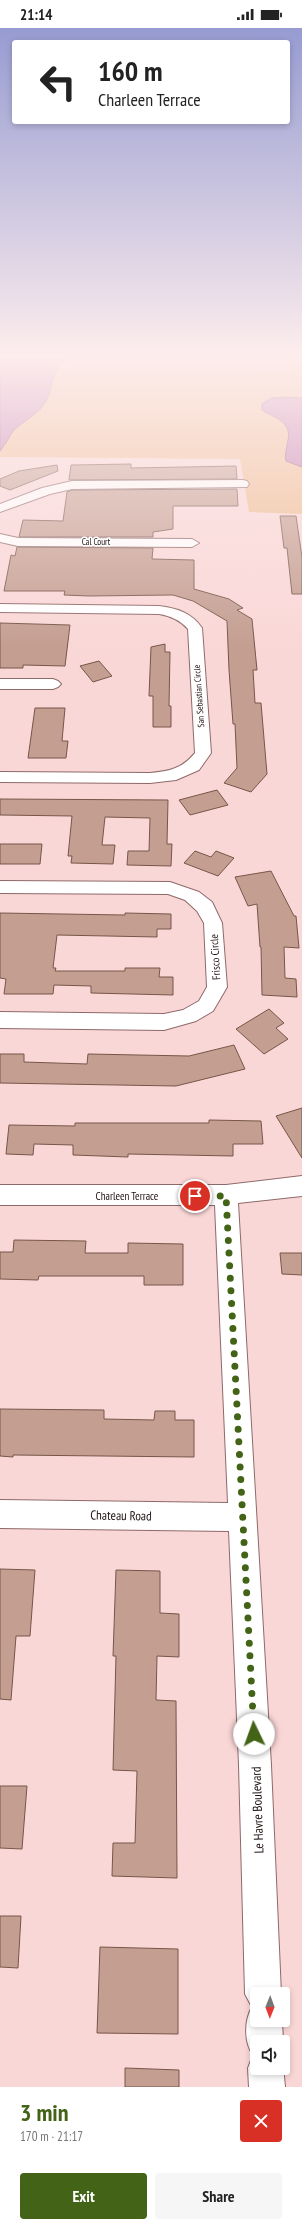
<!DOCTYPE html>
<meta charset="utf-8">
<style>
:root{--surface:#fff;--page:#f6f6f6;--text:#222;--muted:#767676;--accent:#436317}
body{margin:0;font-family:"PT Sans Narrow",sans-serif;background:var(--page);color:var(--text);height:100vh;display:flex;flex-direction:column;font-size:15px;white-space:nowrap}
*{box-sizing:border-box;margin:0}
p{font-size:13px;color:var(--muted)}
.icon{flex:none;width:22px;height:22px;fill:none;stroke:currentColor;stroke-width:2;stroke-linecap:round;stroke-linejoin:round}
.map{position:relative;height:2059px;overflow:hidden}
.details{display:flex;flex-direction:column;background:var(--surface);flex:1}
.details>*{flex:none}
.guide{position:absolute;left:12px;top:12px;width:278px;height:84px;border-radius:4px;box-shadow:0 2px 6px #0003;background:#fff;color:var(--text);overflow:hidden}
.needle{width:26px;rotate:181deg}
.controls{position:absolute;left:250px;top:1959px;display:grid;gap:8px}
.controls a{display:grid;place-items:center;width:40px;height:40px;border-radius:4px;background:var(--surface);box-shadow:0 2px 6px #0003;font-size:20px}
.pin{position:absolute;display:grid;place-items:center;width:34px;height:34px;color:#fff;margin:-17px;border:2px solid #fff;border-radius:50%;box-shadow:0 1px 4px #0007}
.me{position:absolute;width:44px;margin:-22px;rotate:357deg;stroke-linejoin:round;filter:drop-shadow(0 0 3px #0008)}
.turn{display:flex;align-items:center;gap:14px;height:84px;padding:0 20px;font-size:18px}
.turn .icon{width:52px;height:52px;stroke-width:2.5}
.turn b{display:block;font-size:28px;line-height:34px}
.round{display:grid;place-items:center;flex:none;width:42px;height:42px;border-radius:4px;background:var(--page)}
.headline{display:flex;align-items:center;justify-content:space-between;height:68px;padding:0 20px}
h1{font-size:24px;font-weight:700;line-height:30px;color:var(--accent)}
.button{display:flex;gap:8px;margin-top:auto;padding:8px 20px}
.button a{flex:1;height:46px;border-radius:4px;background:var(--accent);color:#fff;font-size:16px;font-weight:700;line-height:46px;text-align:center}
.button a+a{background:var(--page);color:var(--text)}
.status{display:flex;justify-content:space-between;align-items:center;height:28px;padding:0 20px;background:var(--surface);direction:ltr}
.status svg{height:11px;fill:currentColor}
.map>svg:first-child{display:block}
.green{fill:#eebc8f}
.water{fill:#bc76af;stroke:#8d5880}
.building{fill:#c49e91;stroke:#775649}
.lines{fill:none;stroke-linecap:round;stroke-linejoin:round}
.minor-casing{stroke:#8f6969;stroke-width:2}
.minor{fill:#fff;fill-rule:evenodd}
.route{stroke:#436317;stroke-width:7;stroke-dasharray:0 12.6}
.labels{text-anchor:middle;stroke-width:3;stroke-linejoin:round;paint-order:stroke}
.far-street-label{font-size:9px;fill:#1f1111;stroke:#fff}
.street-label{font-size:11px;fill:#1f1111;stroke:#fff}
.near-street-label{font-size:13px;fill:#1f1111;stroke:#fff}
</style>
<div class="status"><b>21:14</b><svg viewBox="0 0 49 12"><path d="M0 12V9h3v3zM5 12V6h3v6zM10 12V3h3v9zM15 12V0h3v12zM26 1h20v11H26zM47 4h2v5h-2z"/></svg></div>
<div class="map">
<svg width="302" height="2059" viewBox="0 0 302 2059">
<rect width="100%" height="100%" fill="#fad7d7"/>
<path class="green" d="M0,329H302V486L249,484L240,431L0,429Z"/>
<g class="water">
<path d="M0,329H72C44,344 58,361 41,380C33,389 22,394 14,402C9,409 5,417 0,423Z"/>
<path d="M285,369L302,370V439L286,433C283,422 293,408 286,398C281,390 269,387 262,382V376L271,370Z"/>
</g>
<g class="building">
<path d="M131,436V440L236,438L237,451L69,452L71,437Z"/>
<path d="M57,437L58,443L10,462L0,458V451L19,443Z"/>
<path d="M237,461L238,478H173V501L153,504V509H19L23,492L63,493L67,464L72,462Z"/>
<path d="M280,488H296L302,529V566H292L287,520H284Z"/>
<path d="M17,519L153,520L152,531L194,532V561L229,571L243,580L237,582L252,591L257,642H253L255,675H261L267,746L251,764L224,755L237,740L235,696H233L229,642L227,593L193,573L173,567L89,568L64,567L65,563H4L11,527L15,528Z"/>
<path d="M0,595L70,597L65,638L23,637V640H0Z"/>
<path d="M165,616V624H170L169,678H171V699H153V668H149L151,619Z"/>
<path d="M99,633L112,648L93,654L80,638Z"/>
<path d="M35,680H65L62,713H68L66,730H28Z"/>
<path d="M217,762L228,777L190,787L179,772Z"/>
<path d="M0,771L168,772L167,816H172L171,838L127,837L128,823H149L150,790L105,789L102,817H115L113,836L71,835L72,828H68L72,788L0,787Z"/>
<path d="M0,816H42L40,836H0Z"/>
<path d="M195,823L211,829L216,823L234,830L218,848L184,835Z"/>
<path d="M271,843L294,888H296L299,920L284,919L285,950L296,951L297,969L262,967L261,919H260L257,876L248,878L235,849Z"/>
<path d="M0,885L125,887V885L171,886V901H157V909L57,907L53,940H56L55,943H125V940H160L159,949H173V967L91,965V958L54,957L53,966H4L6,951L0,950Z"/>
<path d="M269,981L284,995L276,1000L288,1011L264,1026L236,1001Z"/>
<path d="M234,1017L245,1041L176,1058L0,1055V1026H24V1034L87,1036L88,1026L189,1028Z"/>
<path d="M302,1080V1130L276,1088Z"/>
<path d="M209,1092L261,1093L263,1116H233V1128L128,1126V1129L73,1127V1117L34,1116L33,1127L6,1126L9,1097L75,1098V1095H209Z"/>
<path d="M14,1212L86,1213L85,1225H128V1215L183,1216V1257H144V1248H39L38,1252L0,1251V1224H13Z"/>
<path d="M280,1225H302V1247L282,1246Z"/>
<path d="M0,1381L104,1382V1391L154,1392L155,1383H175V1392H194V1429L13,1427V1429L0,1428Z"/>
<path d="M0,1541L35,1542L30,1608H16L11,1672L0,1671Z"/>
<path d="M116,1542L160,1543V1585L179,1586V1629L157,1628L156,1672L176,1673L177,1850L112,1848L113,1815H135L137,1743L113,1742L116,1628H113Z"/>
<path d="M0,1758H27L22,1821L0,1820Z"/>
<path d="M0,1888H21L18,1940L0,1939Z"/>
<path d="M100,1919L178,1921V2006L97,2005Z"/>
<path d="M125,2040L179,2042V2059H125Z"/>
</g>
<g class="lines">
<defs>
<g id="minor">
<path d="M243,452L247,453L249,456L247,459L72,461L50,466L0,484V476L42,460L72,453Z"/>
<path d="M0,506L18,510L192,511L199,515L192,519L18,518L0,514Z"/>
<path d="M0,576L159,578C177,580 192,585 202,600L211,725L199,742L176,752L150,755L0,754V744L150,745C169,743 182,741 195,725L188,601C180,592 171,588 159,586L0,584Z"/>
<path d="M0,651H53L58,653L61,656L58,659L53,661H0Z"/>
<path d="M0,853L170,854L199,864L212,874L222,895L227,959L213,983L196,993L164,1002L0,1000V984L164,986L183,982L199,973L207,959L204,895L197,883L185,872L168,866L0,865Z"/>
<path d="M302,1148V1168L238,1175L271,1737L281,1966H257V1992H282L283,2014H257V2040H283V2037L285,2059H249L248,2040L253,2027C244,2014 244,1993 252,1979L245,1966L239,1737L229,1503L0,1500V1472L228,1475L215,1177H0V1157H226Z"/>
</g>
</defs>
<use href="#minor" class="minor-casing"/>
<use href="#minor" class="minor"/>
</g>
<linearGradient id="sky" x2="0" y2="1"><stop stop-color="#969bd1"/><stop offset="0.53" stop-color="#fdeded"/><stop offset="1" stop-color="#fdeded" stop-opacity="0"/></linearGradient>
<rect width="302" height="618" fill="url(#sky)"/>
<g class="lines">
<path class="route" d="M195,1168H226L254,1706"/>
</g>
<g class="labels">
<g class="far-street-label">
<text x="96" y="517">Cal Court</text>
<text transform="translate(199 668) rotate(-94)" y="3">San Sebastian Circle</text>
</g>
<g class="street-label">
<text transform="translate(215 929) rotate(-93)" y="4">Frisco Circle</text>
<text x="127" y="1172">Charleen Terrace</text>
</g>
<g class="near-street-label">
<text transform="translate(121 1487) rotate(1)" y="5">Chateau Road</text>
<text transform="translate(257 1782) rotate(-92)" y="5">Le Havre Boulevard</text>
</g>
</g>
</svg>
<div class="controls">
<a><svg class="needle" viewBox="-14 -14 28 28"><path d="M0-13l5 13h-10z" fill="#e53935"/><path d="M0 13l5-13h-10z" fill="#767676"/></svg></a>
<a><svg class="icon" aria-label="sound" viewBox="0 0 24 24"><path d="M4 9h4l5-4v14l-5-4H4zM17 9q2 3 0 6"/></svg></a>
</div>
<div class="pin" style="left:195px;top:1168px;background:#d93025"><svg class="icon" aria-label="arrive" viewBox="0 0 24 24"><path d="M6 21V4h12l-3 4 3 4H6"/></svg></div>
<svg class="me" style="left:254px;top:1706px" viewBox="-20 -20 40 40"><circle r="19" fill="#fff"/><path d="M0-13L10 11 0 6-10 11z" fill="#436317"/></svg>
<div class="guide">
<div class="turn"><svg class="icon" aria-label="left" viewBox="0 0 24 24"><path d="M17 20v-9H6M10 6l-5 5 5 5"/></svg><div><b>160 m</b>Charleen Terrace</div></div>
</div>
</div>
<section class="details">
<div class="headline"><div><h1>3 min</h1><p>170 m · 21:17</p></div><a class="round" style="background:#d93025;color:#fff"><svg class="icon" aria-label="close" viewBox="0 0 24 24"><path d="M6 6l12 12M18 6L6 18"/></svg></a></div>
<div class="button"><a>Exit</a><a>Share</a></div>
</section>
